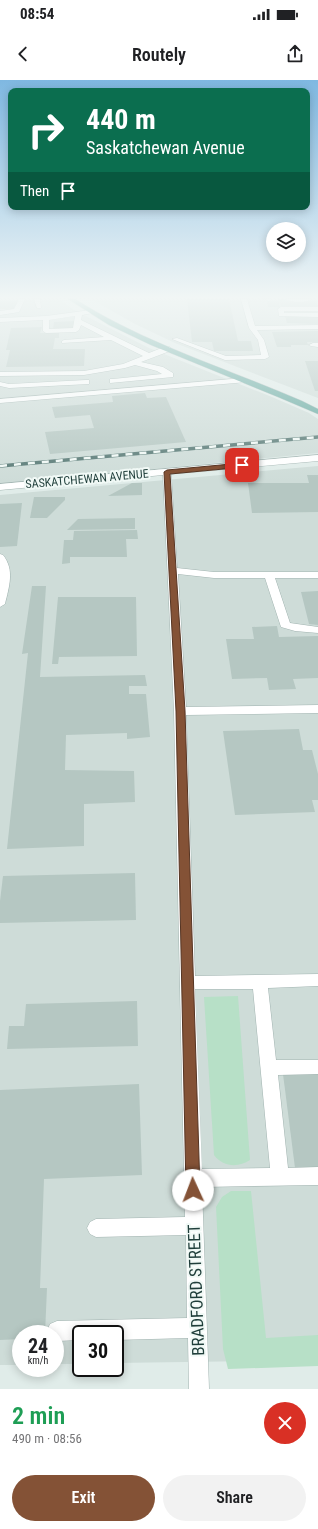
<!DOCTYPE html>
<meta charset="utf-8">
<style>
:root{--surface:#fff;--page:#f2f2f2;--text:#202124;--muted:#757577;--accent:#845236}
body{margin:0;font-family:"Roboto Condensed",sans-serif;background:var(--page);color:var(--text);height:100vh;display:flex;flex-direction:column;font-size:15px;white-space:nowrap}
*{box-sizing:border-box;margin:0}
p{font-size:13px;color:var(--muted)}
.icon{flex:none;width:22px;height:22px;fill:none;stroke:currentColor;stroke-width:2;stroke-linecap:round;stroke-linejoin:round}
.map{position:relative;height:1309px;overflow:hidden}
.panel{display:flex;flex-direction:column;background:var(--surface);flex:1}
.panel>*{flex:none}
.guide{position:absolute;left:8px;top:8px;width:302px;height:122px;border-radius:8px;box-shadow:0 2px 10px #0003;background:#0b6e4f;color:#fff;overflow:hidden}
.controls{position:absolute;left:266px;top:142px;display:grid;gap:8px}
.controls a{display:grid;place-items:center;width:40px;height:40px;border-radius:50%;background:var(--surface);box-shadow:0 2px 10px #0003;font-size:20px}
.speed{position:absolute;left:12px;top:1245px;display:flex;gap:8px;font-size:20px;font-weight:700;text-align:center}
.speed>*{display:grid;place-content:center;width:52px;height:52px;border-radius:50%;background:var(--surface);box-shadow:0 2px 10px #0003;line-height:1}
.speed small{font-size:10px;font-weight:400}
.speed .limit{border:2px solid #111;border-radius:6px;background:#fff;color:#111}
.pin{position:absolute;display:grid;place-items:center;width:34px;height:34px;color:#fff;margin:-17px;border-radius:8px;box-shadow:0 2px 6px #0006}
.me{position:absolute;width:44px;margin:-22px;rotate:358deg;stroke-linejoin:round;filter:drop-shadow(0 0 3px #0008)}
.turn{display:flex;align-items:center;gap:14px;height:84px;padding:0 12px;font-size:18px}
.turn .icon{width:52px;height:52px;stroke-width:2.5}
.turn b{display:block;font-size:28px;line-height:34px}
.then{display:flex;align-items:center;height:38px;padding:0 12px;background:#0003;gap:8px;font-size:15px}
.round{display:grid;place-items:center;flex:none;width:42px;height:42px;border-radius:21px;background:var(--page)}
.overview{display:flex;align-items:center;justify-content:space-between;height:68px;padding:0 12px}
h1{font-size:24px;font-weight:600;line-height:30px;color:#1e9e55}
.cta{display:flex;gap:8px;margin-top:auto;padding:8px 12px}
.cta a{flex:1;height:46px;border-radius:24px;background:var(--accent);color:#fff;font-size:16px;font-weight:600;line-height:46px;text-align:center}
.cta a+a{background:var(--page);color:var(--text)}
.status{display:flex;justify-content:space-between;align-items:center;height:28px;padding:0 20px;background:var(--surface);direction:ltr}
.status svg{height:11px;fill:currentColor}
header{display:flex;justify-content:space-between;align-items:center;height:52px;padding:0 12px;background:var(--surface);font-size:18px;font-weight:600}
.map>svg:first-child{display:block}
.built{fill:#cedcd8}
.green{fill:#b7e0c7}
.building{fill:#b5c7c2}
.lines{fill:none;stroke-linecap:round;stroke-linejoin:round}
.minor-casing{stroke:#a2b4b1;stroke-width:1}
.major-casing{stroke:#c0c9c8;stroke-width:1}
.minor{fill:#fff;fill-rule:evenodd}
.major{fill:#61a69d;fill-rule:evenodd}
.rail-casing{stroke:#597a76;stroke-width:3.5}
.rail{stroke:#f1f9f6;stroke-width:2.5;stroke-dasharray:7;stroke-linecap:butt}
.route{fill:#845236;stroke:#563523}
.labels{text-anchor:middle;stroke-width:4;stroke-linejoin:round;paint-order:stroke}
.far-street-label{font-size:12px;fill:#1f3e3a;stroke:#f1f9f6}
.near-street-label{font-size:17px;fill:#1f3e3a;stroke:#f1f9f6}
</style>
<div class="status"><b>08:54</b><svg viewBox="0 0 49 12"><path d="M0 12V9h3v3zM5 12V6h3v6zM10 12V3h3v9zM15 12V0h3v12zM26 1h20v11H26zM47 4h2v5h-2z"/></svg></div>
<header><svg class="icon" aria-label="back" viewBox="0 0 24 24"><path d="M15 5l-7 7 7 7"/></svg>Routely<svg class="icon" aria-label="share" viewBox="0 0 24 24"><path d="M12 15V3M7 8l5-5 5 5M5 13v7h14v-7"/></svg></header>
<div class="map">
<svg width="318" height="1309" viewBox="0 0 318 1309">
<rect width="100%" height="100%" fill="#e0ece9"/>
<g class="built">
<path d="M0,219H59L74,230L149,268L272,317L309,333L318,339V373L0,404Z"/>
<path d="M91,219H318V318L175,263L135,244Z"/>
<path d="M318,386V1280L115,1283V1254H81V1284H55V1254H21V1285H0V415Z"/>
</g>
<g class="green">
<path d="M238,916L250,1080C238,1088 223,1087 214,1075L204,917Z"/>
<path d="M231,1111H251L266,1258L318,1255V1286L228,1289L223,1269L216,1127L222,1117Z"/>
</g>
<g class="building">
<path d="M187,219H229L238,261H251L253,271H214L212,262H192Z"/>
<path d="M278,219H285L286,221H316L318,226H281Z"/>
<path d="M0,221H18L16,229H0Z"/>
<path d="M267,221H278L280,227H268Z"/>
<path d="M285,236H318V244L287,243Z"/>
<path d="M75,241L74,249H53L54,242Z"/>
<path d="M42,247L40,253H59V258H55L53,269H85L84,286L6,287L10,270H6L11,248Z"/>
<path d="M318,251V262H307L308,265H291V267H277L272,252Z"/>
<path d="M305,281H318V311H315Z"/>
<path d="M145,313L147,318L166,317L186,362L50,374L45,352L94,348L90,335L55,338L52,327L113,322L112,316Z"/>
<path d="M307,395H318V432L252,433L248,403H309Z"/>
<path d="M132,403H142V415L108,416Z"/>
<path d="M34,417H65V420L47,438H30Z"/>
<path d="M22,423L17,466L0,467V424Z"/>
<path d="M135,438V449L67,450L78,439Z"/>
<path d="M137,450L138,459H126L127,477H70V483L62,484L64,460H73L74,451Z"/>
<path d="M32,506H46L40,597L145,595L147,606H129V614H146L150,657L127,659V653L66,655L65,690L134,691L135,722L84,724V766L7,769L28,573L22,574Z"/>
<path d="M318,511V545L309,544L301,512Z"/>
<path d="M58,517H136L137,576L59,577L58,584H52Z"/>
<path d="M277,546L279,557L318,556V598L293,599L296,609L269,610L267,598L232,599L226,559H254L252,547Z"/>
<path d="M299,649L303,670H312L318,694V720H312L315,732L235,735L223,651Z"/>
<path d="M135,793L136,840L0,843V821L3,796Z"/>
<path d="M137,921L138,966L7,969L9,946H24L26,924Z"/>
<path d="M318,993V1087L295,1088L283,994Z"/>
<path d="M139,1004L142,1095L44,1099L40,1208H47L45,1254H21V1259L0,1260V1010Z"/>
</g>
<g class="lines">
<defs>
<g id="minor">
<path d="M19,219H25L19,232L0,235V231L14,229Z"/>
<path d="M34,219H40L41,228H37Z"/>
<path d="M241,219H247L255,246L318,245V249L257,250L264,260L269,277L265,279L225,280L172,259L177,258L226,276L261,275L258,260L249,248Z"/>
<path d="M265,219H272L269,221Z"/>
<path d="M286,219H312C307,223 291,223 286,219Z"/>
<path d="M281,227H318V231H284V233H318V237L279,236L278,229Z"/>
<path d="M91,230L93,231V233L82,235L81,240L149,273L164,267H170V271L141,282L163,287L173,293V297L110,303V299H113L162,294L157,291L135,285L125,288L84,295L0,296V292L84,291L123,284L143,276L111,260L62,263V261L64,260L104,257L81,245L79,250L76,252L46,253L43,251V240L0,242V238L46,236ZM75,236L73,248L49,249V240Z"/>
<path d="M313,263H318V267L311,266L309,265Z"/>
<path d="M244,298L248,300L247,302L0,323V319Z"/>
<path d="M86,300H89V304L9,308L0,306V302L9,304Z"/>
<path d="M318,375V381L171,394L177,488L214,492H318V498H275L290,543L318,547V553L295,551L281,547L265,498H214L178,494L186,627L318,625V633L186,635L195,896L318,894V906L268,908L276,980H318V994L278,995L288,1088L318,1087V1105L202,1107L209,1309H189L188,1258L115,1260V1254H81V1260L57,1261L55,1260V1254H48L47,1251L50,1244L57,1241L187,1238L186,1155L96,1157L90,1154L87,1148L90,1142L96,1139L185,1137L174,631L163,395L0,410V404ZM195,909H253L270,1088L202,1089Z"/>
<path d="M0,474L3,475C15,490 9,507 5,524L0,527Z"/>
</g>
<path id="major" d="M68,219H75C146,264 226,288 302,321L318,329V334L278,317L151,265L109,245Z"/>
</defs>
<use href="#minor" class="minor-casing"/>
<use href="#major" class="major-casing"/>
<use href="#minor" class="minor"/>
<use href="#major" class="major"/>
<defs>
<path id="rail" d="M0,386L318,357"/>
</defs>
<use href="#rail" class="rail-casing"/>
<use href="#rail" class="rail"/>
</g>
<linearGradient id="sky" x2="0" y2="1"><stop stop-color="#7fb8e1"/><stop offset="0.54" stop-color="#f1f6f5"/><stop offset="1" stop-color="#f1f6f5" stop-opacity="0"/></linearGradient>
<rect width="318" height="402" fill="url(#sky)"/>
<path class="route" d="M242,383L246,385L245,387L170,394L185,631L200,1110L198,1115L193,1117L188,1115L186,1110L176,631L164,392L167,390Z"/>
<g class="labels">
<g class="far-street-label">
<text transform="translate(87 399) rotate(-5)" y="4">SASKATCHEWAN AVENUE</text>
</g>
<g class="near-street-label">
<text transform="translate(196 1210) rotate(-92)" y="6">BRADFORD STREET</text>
</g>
</g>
</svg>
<div class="controls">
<a><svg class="icon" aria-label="layers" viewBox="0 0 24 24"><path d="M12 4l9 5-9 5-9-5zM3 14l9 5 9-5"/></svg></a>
</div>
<div class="speed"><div>24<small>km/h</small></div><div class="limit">30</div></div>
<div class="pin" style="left:242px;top:385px;background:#d93025"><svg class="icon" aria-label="arrive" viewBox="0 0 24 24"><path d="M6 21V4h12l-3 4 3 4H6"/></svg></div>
<svg class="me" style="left:193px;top:1110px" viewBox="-20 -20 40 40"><circle r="19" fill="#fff"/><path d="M0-13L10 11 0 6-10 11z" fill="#845236"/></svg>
<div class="guide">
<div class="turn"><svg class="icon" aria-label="right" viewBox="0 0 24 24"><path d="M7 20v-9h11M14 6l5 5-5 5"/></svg><div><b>440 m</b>Saskatchewan Avenue</div></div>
<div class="then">Then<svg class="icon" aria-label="arrive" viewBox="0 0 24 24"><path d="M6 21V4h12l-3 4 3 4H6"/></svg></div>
</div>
</div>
<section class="panel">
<div class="overview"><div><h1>2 min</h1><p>490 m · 08:56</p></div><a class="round" style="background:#d93025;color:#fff"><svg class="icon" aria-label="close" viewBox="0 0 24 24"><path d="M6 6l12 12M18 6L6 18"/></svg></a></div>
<div class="cta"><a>Exit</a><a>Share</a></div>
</section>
